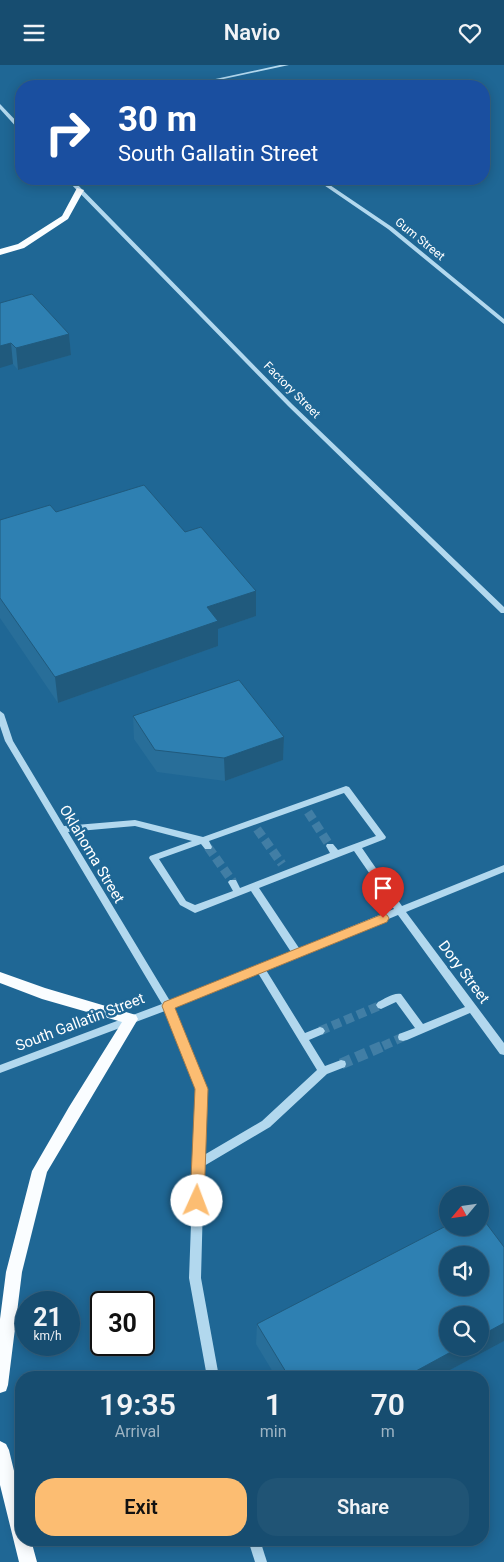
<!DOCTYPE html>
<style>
:root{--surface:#174d70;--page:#205475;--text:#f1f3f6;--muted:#9eb4c3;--line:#366483;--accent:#fcbd72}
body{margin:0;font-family:Roboto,sans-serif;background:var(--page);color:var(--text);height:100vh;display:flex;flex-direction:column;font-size:19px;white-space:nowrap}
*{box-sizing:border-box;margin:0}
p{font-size:16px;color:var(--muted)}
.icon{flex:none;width:28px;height:28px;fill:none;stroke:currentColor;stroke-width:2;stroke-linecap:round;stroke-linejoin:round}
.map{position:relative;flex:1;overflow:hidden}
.side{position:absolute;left:15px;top:1306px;width:474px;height:175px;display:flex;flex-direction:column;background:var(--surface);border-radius:20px;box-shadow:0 2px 12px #0003,0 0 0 1px var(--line)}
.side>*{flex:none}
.banner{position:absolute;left:15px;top:15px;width:475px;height:105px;border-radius:20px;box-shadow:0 2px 12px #0003,0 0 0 1px var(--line);background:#1a4fa0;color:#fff;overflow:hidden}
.needle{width:32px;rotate:241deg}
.controls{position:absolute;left:439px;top:1121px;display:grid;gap:10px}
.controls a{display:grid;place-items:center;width:50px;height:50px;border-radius:50%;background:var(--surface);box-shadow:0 2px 12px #0003,0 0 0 1px var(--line);font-size:25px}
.speed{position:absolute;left:15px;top:1226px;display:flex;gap:10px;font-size:25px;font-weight:700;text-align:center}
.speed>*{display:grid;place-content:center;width:65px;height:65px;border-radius:50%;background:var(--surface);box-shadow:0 2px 12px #0003,0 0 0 1px var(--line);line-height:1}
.speed small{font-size:12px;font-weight:400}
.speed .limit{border:2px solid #111;border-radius:8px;background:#fff;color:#111}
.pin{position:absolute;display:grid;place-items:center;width:42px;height:42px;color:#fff;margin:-51px -21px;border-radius:50% 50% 50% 0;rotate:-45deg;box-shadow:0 0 5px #0007}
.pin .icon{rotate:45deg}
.me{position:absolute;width:55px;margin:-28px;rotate:2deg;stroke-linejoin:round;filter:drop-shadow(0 0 4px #0008)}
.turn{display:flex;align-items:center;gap:18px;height:105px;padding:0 20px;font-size:22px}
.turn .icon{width:65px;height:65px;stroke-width:2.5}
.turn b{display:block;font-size:35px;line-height:42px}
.eta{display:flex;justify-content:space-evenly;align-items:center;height:85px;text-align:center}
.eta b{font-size:30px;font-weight:600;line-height:35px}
.cta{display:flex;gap:10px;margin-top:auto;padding:10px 20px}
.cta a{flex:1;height:58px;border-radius:20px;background:var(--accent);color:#111;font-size:20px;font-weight:600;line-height:58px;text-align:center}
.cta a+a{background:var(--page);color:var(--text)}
header{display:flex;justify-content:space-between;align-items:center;height:65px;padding:0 20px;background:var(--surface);font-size:22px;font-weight:600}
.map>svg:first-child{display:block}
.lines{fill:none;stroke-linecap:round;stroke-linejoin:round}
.minor-tunnel-far1{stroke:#417ea5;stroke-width:9;stroke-dasharray:9 4.5;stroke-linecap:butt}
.minor-tunnel{stroke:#417ea5;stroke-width:11;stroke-dasharray:11 5.5;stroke-linecap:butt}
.minor{fill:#b2d8ee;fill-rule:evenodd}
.major{fill:#fafdff;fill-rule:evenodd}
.wall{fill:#286e99}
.shaded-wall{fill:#205a7d}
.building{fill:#2e80b2;stroke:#205a7d;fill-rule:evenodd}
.route{fill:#fcbd72;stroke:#a47b4a}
.labels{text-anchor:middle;stroke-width:5;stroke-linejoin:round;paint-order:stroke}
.far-street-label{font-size:12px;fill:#fff;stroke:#1f6795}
.street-label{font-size:15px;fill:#fff;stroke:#1f6795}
</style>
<header><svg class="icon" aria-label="menu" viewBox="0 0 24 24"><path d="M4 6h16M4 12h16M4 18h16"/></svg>Navio<svg class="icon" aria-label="heart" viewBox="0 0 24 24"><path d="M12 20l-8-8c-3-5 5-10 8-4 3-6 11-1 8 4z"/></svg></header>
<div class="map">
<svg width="504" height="1497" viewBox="0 0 504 1497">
<rect width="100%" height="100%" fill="#1f6795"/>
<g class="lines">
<g class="minor-tunnel-far1">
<path d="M308,747L330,781"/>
<path d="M257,764L282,799"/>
<path d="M208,782L233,817"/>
<path d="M320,966L381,940"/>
<path d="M383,981L403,972"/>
</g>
<path class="minor-tunnel" d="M341,999L385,980"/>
<g class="minor">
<path d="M280,0H289L191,21H183Z"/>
<path d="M0,39L21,61V65H19L0,44Z"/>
<path d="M66,114H72L292,339L504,542V548H501L288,341Z"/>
<path d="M315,114H321L392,162L504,254V259L388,164Z"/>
<path d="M0,646L4,649L13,676L64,761L135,755L203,772L346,721L349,722L386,772L385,774L362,783L402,841L504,800V807L406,847L504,978V990L500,989L470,948L407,975L403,976L399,975L398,972L399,969L415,963L396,937L381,944L378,943L376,940L378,937C384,934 394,927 401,929L423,959L465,942L398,850L266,905L305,968L320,962L323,963L325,966L323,969L309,975L325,1001L341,995L345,996L346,999L345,1002L327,1009L270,1062L204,1101L201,1213L219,1312H207L189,1213L196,1024L165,946L0,1008V1000L162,939L5,676L0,661ZM344,728L376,771L338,785L333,779H327L326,781L330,788L240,823L236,815H230L228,817L233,826L195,840L186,836L159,794L201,779L205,784H211L212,782L209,776ZM135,761L192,776L150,791L149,793L180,840L195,848L251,826L291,887L170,936L68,767ZM354,786L394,844L299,883L259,823ZM258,908L317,1005L262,1056L204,1090L206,1024L174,943Z"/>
<path d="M248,1475H260L267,1497H255Z"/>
</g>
<g class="major">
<path d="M77,123L84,125L68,154L24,183L0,190V184L18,179L62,151Z"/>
<path d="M0,907L45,923L136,950L138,954L47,1107L22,1207L8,1320L6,1326L0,1328V1254L6,1207L32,1106L69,1042L122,957L42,934L0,918Z"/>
<path d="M0,1376L6,1379L9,1385L21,1435V1475H31L37,1497H19L0,1420Z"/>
</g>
</g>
<g class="wall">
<path d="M0,238L69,269L71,290L18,305L13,299Z"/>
<path d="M56,447L185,467L256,526V551L218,564V581L58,638L0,553V455Z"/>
<path d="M133,651L284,672L283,695L225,716L157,707L134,674Z"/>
<path d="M504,1182V1276L437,1312H276L256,1279L257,1259Z"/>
</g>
<g class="shaded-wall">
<path d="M69,269L71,290L18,305L16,283Z"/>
<path d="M11,278L13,299L0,303V281Z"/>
<path d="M256,526V551L218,564V581L58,638L55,612L207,542Z"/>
<path d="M284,672L283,695L225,716L224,693Z"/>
<path d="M504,1258V1276L437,1312H405L460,1282H480V1271Z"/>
</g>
<g class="building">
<path d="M32,229L69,269L16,283L11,278L0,281V238Z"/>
<path d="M144,420L185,467L201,462L256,526L207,542L218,556L55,612L0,533V455L50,440L56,447Z"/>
<path d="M239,615L284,672L224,693L155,685L133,651Z"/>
<path d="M480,1150L504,1182V1258L480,1271V1250H448V1282H460L405,1312H289L257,1259L448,1160V1162H480ZM448,1190H480V1222H448Z"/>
</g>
<path class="route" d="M383,849L387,850L389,853L387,857L175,943L208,1024L204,1136L202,1141L197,1143L192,1141L190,1136L195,1024L162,941L164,937Z"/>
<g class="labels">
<g class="far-street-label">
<text transform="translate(420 174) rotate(39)" y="4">Gum Street</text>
<text transform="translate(292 325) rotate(45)" y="4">Factory Street</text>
</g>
<g class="street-label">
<text transform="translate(92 789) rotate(59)" y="5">Oklahoma Street</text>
<text transform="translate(464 907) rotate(53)" y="5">Dory Street</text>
<text transform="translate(80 957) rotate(-21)" y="5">South Gallatin Street</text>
</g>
</g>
</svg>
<div class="controls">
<a><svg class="needle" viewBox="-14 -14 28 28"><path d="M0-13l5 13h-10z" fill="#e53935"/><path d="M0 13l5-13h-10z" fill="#9eb4c3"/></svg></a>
<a><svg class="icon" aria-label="sound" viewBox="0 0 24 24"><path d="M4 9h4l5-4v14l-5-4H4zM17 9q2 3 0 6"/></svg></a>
<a><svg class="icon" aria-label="search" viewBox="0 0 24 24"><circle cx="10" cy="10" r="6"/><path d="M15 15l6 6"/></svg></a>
</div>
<div class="speed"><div>21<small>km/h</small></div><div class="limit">30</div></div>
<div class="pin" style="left:383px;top:853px;background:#d93025"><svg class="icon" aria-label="arrive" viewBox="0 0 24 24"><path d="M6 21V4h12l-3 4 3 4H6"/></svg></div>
<svg class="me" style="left:197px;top:1136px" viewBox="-20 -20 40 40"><circle r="19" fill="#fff"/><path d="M0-13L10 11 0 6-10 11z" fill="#fcbd72"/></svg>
<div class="banner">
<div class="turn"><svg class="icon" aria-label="right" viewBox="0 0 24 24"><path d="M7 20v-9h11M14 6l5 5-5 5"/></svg><div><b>30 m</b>South Gallatin Street</div></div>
</div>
<section class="side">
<div class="eta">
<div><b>19:35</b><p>Arrival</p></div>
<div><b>1</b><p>min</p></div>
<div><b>70</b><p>m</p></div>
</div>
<div class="cta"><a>Exit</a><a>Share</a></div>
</section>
</div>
